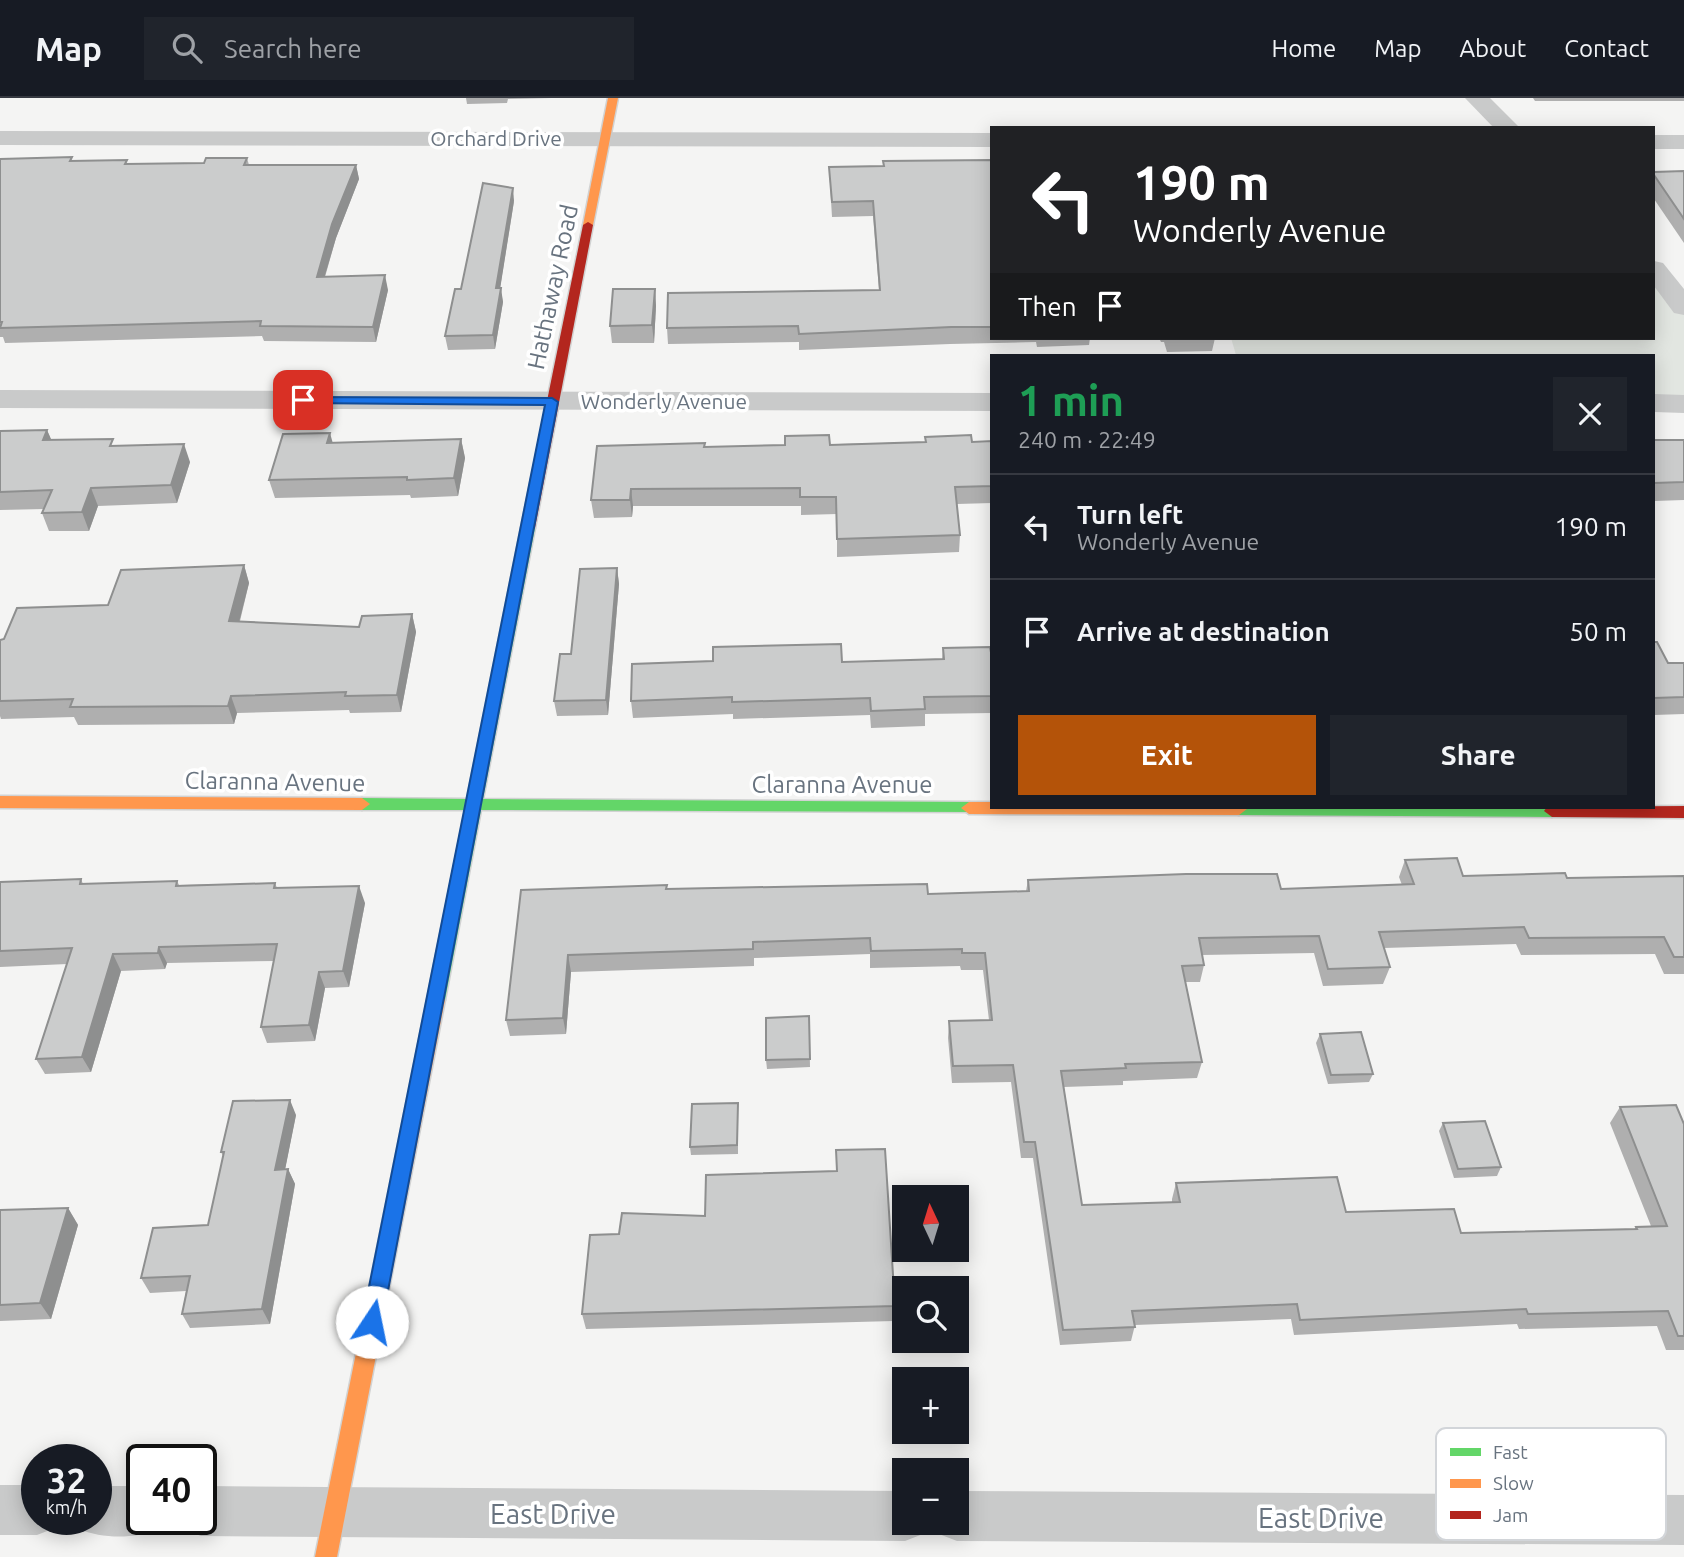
<!DOCTYPE html>
<meta charset="utf-8">
<style>
:root{--surface:#171b24;--page:#20242c;--text:#f1f3f6;--muted:#9ea1a6;--line:#363941;--accent:#b45309}
body{margin:0;font-family:Ubuntu,sans-serif;background:var(--page);color:var(--text);height:100vh;display:flex;flex-direction:column;font-size:26px;white-space:nowrap}
*{box-sizing:border-box;margin:0}
p{font-size:23px;color:var(--muted)}
.icon{flex:none;width:38px;height:38px;fill:none;stroke:currentColor;stroke-width:2;stroke-linecap:round;stroke-linejoin:round}
.map{position:relative;flex:1;overflow:hidden}
.panel{position:absolute;left:990px;top:256px;width:665px;height:455px;display:flex;flex-direction:column;background:var(--surface);border-radius:0px;box-shadow:0 4px 18px #0003}
.panel>*{flex:none}
.banner{position:absolute;left:990px;top:28px;width:665px;height:214px;border-radius:0px;box-shadow:0 4px 18px #0003;background:#202124;color:#fff;overflow:hidden}
.needle{width:46px;rotate:356deg}
.controls{position:absolute;left:892px;top:1087px;display:grid;gap:14px}
.controls a{display:grid;place-items:center;width:77px;height:77px;border-radius:0px;background:var(--surface);box-shadow:0 4px 18px #0003;font-size:35px}
.speed{position:absolute;left:21px;top:1346px;display:flex;gap:14px;font-size:35px;font-weight:700;text-align:center}
.speed>*{display:grid;place-content:center;width:91px;height:91px;border-radius:50%;background:var(--surface);box-shadow:0 4px 18px #0003;line-height:1}
.speed small{font-size:18px;font-weight:400}
.speed .limit{border:4px solid #111;border-radius:10px;background:#fff;color:#111}
.pin{position:absolute;display:grid;place-items:center;width:60px;height:60px;color:#fff;margin:-30px;border-radius:14px;box-shadow:0 4px 10px #0006}
.me{position:absolute;width:77px;margin:-38px;rotate:11deg;stroke-linejoin:round;filter:drop-shadow(0 0 5px #0008)}
.turn{display:flex;align-items:center;gap:24px;height:147px;padding:0 28px;font-size:32px}
.turn .icon{width:91px;height:91px;stroke-width:2.5}
.turn b{display:block;font-size:49px;line-height:60px}
.then{display:flex;align-items:center;height:66px;padding:0 28px;background:#0003;gap:14px;font-size:26px}
.round{display:grid;place-items:center;flex:none;width:74px;height:74px;border-radius:0px;background:var(--page)}
.summary{display:flex;align-items:center;justify-content:space-between;height:119px;padding:0 28px}
h1{font-size:42px;font-weight:700;line-height:52px;color:#1e9e55}
.action{display:flex;gap:14px;margin-top:auto;padding:14px 28px}
.action a{flex:1;height:80px;border-radius:0px;background:var(--accent);color:#fff;font-size:28px;font-weight:700;line-height:80px;text-align:center}
.action a+a{background:var(--page);color:var(--text)}
ul{padding:0;list-style:none}
li{display:flex;align-items:center;gap:21px;height:105px;padding:0 28px;border-top:2px solid var(--line)}
li div{flex:1}
li b{display:block;font-size:26px}
li em{font-style:normal}
header{display:flex;align-items:center;gap:42px;box-sizing:border-box;height:98px;padding:0 35px;background:var(--surface);border-bottom:2px solid var(--line)}
header strong{font-size:33px}
nav{display:flex;gap:38px;margin-inline-start:auto;font-size:24px}
.search{width:490px;height:63px;background:var(--page);display:flex;align-items:center;gap:18px;box-sizing:border-box;padding:0 24px;border-radius:0px;color:var(--muted);font-size:26px}
.map>svg:first-child{display:block}
.green{fill:#e2e6e1}
.lines{fill:none;stroke-linecap:round;stroke-linejoin:round}
.fast-casing{stroke:#d1d2d2;stroke-width:3}
.slow-casing{stroke:#d1d2d2;stroke-width:3}
.jam-casing{stroke:#d1d2d2;stroke-width:3}
.street{fill:#c9caca;fill-rule:evenodd}
.fast{fill:#63d668;fill-rule:evenodd}
.slow{fill:#ff974d;fill-rule:evenodd}
.jam{fill:#b3261e;fill-rule:evenodd}
.wall{fill:#afafaf}
.shaded-wall{fill:#8e8f8f}
.building{fill:#cbcccc;stroke:#8e8f8f;stroke-width:2}
.route{fill:#1a73e8;stroke:#114b97;stroke-width:2}
.labels{text-anchor:middle;stroke-width:7;stroke-linejoin:round;paint-order:stroke}
.far-street-label{font-size:21px;fill:#68737f;stroke:#fff}
.street-label{font-size:24px;fill:#68737f;stroke:#fff}
.near-street-label{font-size:28px;fill:#68737f;stroke:#fff}
.key{fill:#fff;stroke:#d2d5d9;stroke-width:2}
.key-label{font-size:19px;fill:#68737f}
</style>
<header>
<strong>Map</strong>
<div class="search"><svg class="icon" aria-label="search" viewBox="0 0 24 24"><circle cx="10" cy="10" r="6"/><path d="M15 15l6 6"/></svg>Search here</div>
<nav><a>Home</a><a>Map</a><a>About</a><a>Contact</a></nav>
</header>
<div class="map">
<svg width="1684" height="1459" viewBox="0 0 1684 1459">
<rect width="100%" height="100%" fill="#f4f4f3"/>
<path class="green" d="M1654,171L1684,209V306L1654,305V257H1236L1231,240H1654Z"/>
<g class="lines">
<defs>
<g id="fast">
<path d="M528,426L535,430L483,701L969,704L975,706L977,710L975,714L481,712L445,902L442,907L436,909L430,907L427,902L465,712H362L354,706L362,700L467,701L521,430Z"/>
<path d="M1232,709H1557L1560,713L1552,719L1239,717L1233,715Z"/>
</g>
<g id="slow">
<path d="M608,0H618L593,127L588,130L583,127Z"/>
<path d="M0,698L362,700L370,706L362,712L0,710Z"/>
<path d="M969,704H992V709H1246L1247,711L1239,717L969,716L961,710Z"/>
<path d="M436,895L442,897L445,902L337,1459H315L427,902L430,897Z"/>
</g>
<g id="jam">
<path d="M588,124L593,127L535,430L528,434L521,430L583,127Z"/>
<path d="M1684,708V720L1552,719L1544,713L1547,709Z"/>
</g>
</defs>
<use href="#fast" class="fast-casing"/>
<use href="#slow" class="slow-casing"/>
<use href="#jam" class="jam-casing"/>
<g class="street">
<path d="M1465,0H1490L1520,30H1494Z"/>
<path d="M0,33L992,35V49L0,47Z"/>
<rect x="1654" y="37" width="30" height="14"/>
<path d="M1654,163L1663,165L1684,191V217L1674,215L1654,188Z"/>
<path d="M0,292L992,295V313L0,310Z"/>
<path d="M1654,296L1684,297V315L1654,314Z"/>
<path d="M0,1387H37V1421H58L55,1430L37,1437H0Z"/>
<path d="M96,1388H142V1421H163L160,1431C134,1441 104,1441 78,1431L75,1421H96Z"/>
<path d="M201,1388L905,1393V1424H927L923,1436L905,1443L201,1438L183,1431L180,1421H201Z"/>
<path d="M957,1393L1684,1397V1447L957,1443L939,1436L935,1424H957Z"/>
</g>
<use href="#fast" class="fast"/>
<use href="#slow" class="slow"/>
<use href="#jam" class="jam"/>
</g>
<g class="wall">
<path d="M466,0H552L508,1L507,5L467,6Z"/>
<path d="M1533,0H1684V3H1535Z"/>
<path d="M247,60L249,67H356L359,81L336,140L325,179L388,192L376,244L264,243L262,238L5,245L3,239H0V61L73,63L128,66L204,65Z"/>
<path d="M992,62V240H1090L1089,247L1037,249L1036,244L950,246L799,252V244L668,246L667,230L879,192L873,118L832,119L829,69L883,68V63Z"/>
<path d="M1684,73V145L1654,101V77Z"/>
<path d="M514,103L500,190L503,204L495,251L448,252L445,238L461,191Z"/>
<path d="M655,191L656,208L654,245H612L610,228Z"/>
<path d="M1159,240H1215L1212,253L1167,254L1164,244H1161Z"/>
<path d="M47,332L51,342L115,348L190,364L177,405L98,408L89,433H49L42,415L44,411L0,412V333Z"/>
<path d="M925,339L972,344L992,343V405L957,406L960,437L959,454L837,459V416L801,417V408H633L632,419L594,420L591,402L705,349L925,344Z"/>
<path d="M461,341L465,360L458,398L411,400L410,397L275,400L269,382L332,345Z"/>
<path d="M1654,342H1684V402L1654,403Z"/>
<path d="M244,467L249,485L240,523L359,529L412,516L416,534L401,614L350,615L349,612L237,615L234,626L78,627L74,619L1,621L0,618V542L4,541L108,507Z"/>
<path d="M617,470L619,486L608,617L557,618L554,603L571,556Z"/>
<path d="M1654,544L1668,565H1684V616L1654,617Z"/>
<path d="M943,550L992,560V615L925,616V628L871,630L870,617L733,621V616L633,620L631,603L942,561Z"/>
<path d="M1405,762L1463,778L1567,780L1684,778V876H1664L1655,856L1521,857L1516,846L1384,850L1390,869L1383,886L1323,888L1314,855L1202,857L1204,867L1200,884H1185L1202,964L1197,980L1123,983V987L1064,989L1082,1107L1172,1104V1101L1176,1085L1346,1114L1461,1135L1634,1131L1636,1129L1651,1128L1610,1025L1620,1009L1684,1026V1252H1666L1657,1228L1519,1231L1517,1226L1294,1237L1291,1221L1135,1227L1131,1243L1060,1247L1033,1060H1021L1011,984L952,985L948,940L949,923L989,922L983,872H961L960,868L870,870V856L754,860V868L571,874L566,936L510,938L506,922L521,792L667,791L928,796L1026,793L1028,782L1281,791L1402,787L1399,779Z"/>
<path d="M81,781L83,786L177,783L179,787L275,785L277,790L365,805L349,889L325,890L315,943L267,945L261,929L274,863L167,865L165,871L121,873L91,974L45,976L36,961L67,866L0,869V784Z"/>
<path d="M809,918L810,969L767,971L766,962Z"/>
<path d="M1320,936L1373,976L1369,984L1328,986L1316,945Z"/>
<path d="M738,1014V1056L691,1057L690,1049Z"/>
<path d="M296,1017L285,1071H288L295,1086L270,1226L190,1230L182,1216L186,1193L150,1195L141,1180L208,1127L223,1058L221,1054Z"/>
<path d="M1443,1025L1501,1069L1497,1078L1454,1080L1439,1033Z"/>
<path d="M836,1052L895,1208L894,1223L586,1231L582,1216L705,1118L836,1073Z"/>
<path d="M68,1110L78,1127L51,1221L0,1223V1112Z"/>
</g>
<g class="shaded-wall">
<path d="M356,67L359,81L336,140L320,194L317,179L332,126Z"/>
<path d="M513,90L514,103L498,204L496,190Z"/>
<path d="M385,177L388,192L376,244L373,229Z"/>
<path d="M501,190L503,204L495,251L493,237Z"/>
<path d="M655,191L656,208L654,245L652,227Z"/>
<path d="M47,332L55,350L43,342Z"/>
<path d="M330,335L335,353L327,345Z"/>
<path d="M461,341L465,360L458,398L454,380Z"/>
<path d="M184,346L190,364L177,405L171,387Z"/>
<path d="M91,390L98,408L89,433L82,414Z"/>
<path d="M631,391L633,408L632,419L630,402Z"/>
<path d="M244,467L249,485L235,540L229,523Z"/>
<path d="M617,470L619,486L608,617L606,602Z"/>
<path d="M412,516L416,534L401,614L397,597Z"/>
<path d="M231,598L237,615L234,626L228,608Z"/>
<path d="M359,788L365,805L349,889L343,873Z"/>
<path d="M159,849L167,865L165,871L158,855Z"/>
<path d="M113,856L121,873L91,974L82,959Z"/>
<path d="M568,857L571,874L566,936L563,920Z"/>
<path d="M319,874L325,890L315,943L309,927Z"/>
<path d="M290,1002L296,1017L282,1087L275,1072Z"/>
<path d="M288,1071L295,1086L270,1226L262,1211Z"/>
<path d="M68,1110L78,1127L51,1221L40,1205Z"/>
</g>
<g class="building">
<path d="M72,59L70,63L127,62L125,66L204,65L206,60H247L244,67H356L332,126L317,179L385,177L373,229L260,228L261,223L0,230L2,224H0V61Z"/>
<path d="M992,62V229H951L799,236L798,228L667,230L668,195L880,192L873,103L832,104L829,69L884,68L883,63Z"/>
<path d="M1684,73V121L1654,77V74Z"/>
<path d="M483,85L513,90L496,190H501L493,237L445,238L455,191H461Z"/>
<path d="M613,191H655L652,227L610,228Z"/>
<path d="M47,332L43,342L113,341L110,348L184,346L171,387L91,390L82,414L42,415L52,392L0,394V333Z"/>
<path d="M330,335L327,345L461,341L454,380L407,382V379L269,382L283,336Z"/>
<path d="M829,337L830,347L926,344L925,339L971,337L972,344L992,343V388L955,389L960,437L837,441L836,399H800V390L631,391L630,402H591L597,348L705,345L704,349L785,347V338Z"/>
<path d="M1654,342H1684V384L1654,385Z"/>
<path d="M244,467L229,523L359,529L362,518L412,516L397,597L345,598L346,594L231,598L228,608L70,609L73,601L0,603V542L4,541L17,510L108,507L121,472Z"/>
<path d="M617,470L606,602L554,603L560,556H571L580,471Z"/>
<path d="M1654,544H1657L1668,565H1684V599L1654,600Z"/>
<path d="M841,546L842,564L944,561L943,550L990,549L992,560V598L924,599L925,611L871,613L870,600L732,604V599L631,603L632,566L713,563V549Z"/>
<path d="M1457,760L1463,778L1565,775L1567,780L1684,778V859H1674L1664,839L1529,840L1524,829L1379,834L1390,869L1328,871L1319,838L1199,840L1204,867L1182,868L1202,964L1125,966L1126,970L1061,973L1082,1107L1180,1104L1176,1085L1337,1079L1346,1114L1454,1111L1461,1135L1637,1131L1636,1129L1667,1128L1620,1009L1676,1007L1684,1026V1238H1678L1668,1213L1528,1216L1526,1211L1300,1222L1297,1206L1132,1213L1135,1229L1063,1232L1035,1044H1024L1013,967L953,968L949,923L992,922L985,855H962V851L871,853L870,840L753,844V851L568,857L563,920L506,922L521,792L667,787L666,791L927,786L928,796L1029,793L1028,782L1186,776H1277L1281,791L1414,786L1405,762Z"/>
<path d="M81,781L80,786L177,783L176,788L275,785L274,790L359,788L343,873L319,874L309,927L261,929L277,846L159,849L158,855L113,856L82,959L36,961L72,850L0,853V784Z"/>
<path d="M809,918L810,961L766,962V920Z"/>
<path d="M1361,934L1373,976L1331,977L1320,936Z"/>
<path d="M290,1002L275,1072L288,1071L262,1211L182,1216L190,1178L141,1180L153,1130L208,1127L224,1054H221L233,1003Z"/>
<path d="M738,1005L737,1047L690,1049L692,1006Z"/>
<path d="M1485,1023L1501,1069L1458,1071L1443,1025Z"/>
<path d="M885,1051L895,1208L582,1216L590,1137L619,1136L622,1115L705,1118L706,1077L837,1073L836,1052Z"/>
<path d="M68,1110L40,1205L0,1207V1112Z"/>
</g>
<path class="route" d="M303,299L552,300L558,304L382,1224L379,1231L372,1234L365,1231L362,1224L545,307L299,305V300Z"/>
<g class="labels">
<g class="far-street-label">
<text x="496" y="48">Orchard Drive</text>
<text x="664" y="311">Wonderly Avenue</text>
</g>
<g class="street-label">
<text transform="translate(553 189) rotate(-78)" y="8">Hathaway Road</text>
<text transform="translate(275 684) rotate(1)" y="8">Claranna Avenue</text>
<text x="842" y="695">Claranna Avenue</text>
</g>
<g class="near-street-label">
<text x="553" y="1426">East Drive</text>
<text x="1321" y="1430">East Drive</text>
</g>
</g>
<rect x="1436" y="1330" width="230" height="112" rx="10" class="key"/>
<rect x="1450" y="1350" width="31" height="8" fill="#63d668"/>
<rect x="1450" y="1381" width="31" height="9" fill="#ff974d"/>
<rect x="1450" y="1413" width="31" height="8" fill="#b3261e"/>
<g class="key-label">
<text x="1493" y="1361">Fast</text>
<text x="1493" y="1392">Slow</text>
<text x="1493" y="1424">Jam</text>
</g>
</svg>
<div class="controls">
<a><svg class="needle" viewBox="-14 -14 28 28"><path d="M0-13l5 13h-10z" fill="#e53935"/><path d="M0 13l5-13h-10z" fill="#9ea1a6"/></svg></a>
<a><svg class="icon" aria-label="search" viewBox="0 0 24 24"><circle cx="10" cy="10" r="6"/><path d="M15 15l6 6"/></svg></a>
<a>+</a>
<a>−</a>
</div>
<div class="speed"><div>32<small>km/h</small></div><div class="limit">40</div></div>
<div class="pin" style="left:303px;top:302px;background:#d93025"><svg class="icon" aria-label="arrive" viewBox="0 0 24 24"><path d="M6 21V4h12l-3 4 3 4H6"/></svg></div>
<svg class="me" style="left:372px;top:1224px" viewBox="-20 -20 40 40"><circle r="19" fill="#fff"/><path d="M0-13L10 11 0 6-10 11z" fill="#1a73e8"/></svg>
<div class="banner">
<div class="turn"><svg class="icon" aria-label="left" viewBox="0 0 24 24"><path d="M17 20v-9H6M10 6l-5 5 5 5"/></svg><div><b>190 m</b>Wonderly Avenue</div></div>
<div class="then">Then<svg class="icon" aria-label="arrive" viewBox="0 0 24 24"><path d="M6 21V4h12l-3 4 3 4H6"/></svg></div>
</div>
<section class="panel">
<div class="summary"><div><h1>1 min</h1><p>240 m · 22:49</p></div><a class="round"><svg class="icon" aria-label="close" viewBox="0 0 24 24"><path d="M6 6l12 12M18 6L6 18"/></svg></a></div>
<ul>
<li><svg class="icon" aria-label="left" viewBox="0 0 24 24"><path d="M17 20v-9H6M10 6l-5 5 5 5"/></svg><div><b>Turn left</b><p>Wonderly Avenue</p></div><em>190 m</em></li>
<li><svg class="icon" aria-label="arrive" viewBox="0 0 24 24"><path d="M6 21V4h12l-3 4 3 4H6"/></svg><div><b>Arrive at destination</b></div><em>50 m</em></li>
</ul>
<div class="action"><a>Exit</a><a>Share</a></div>
</section>
</div>
